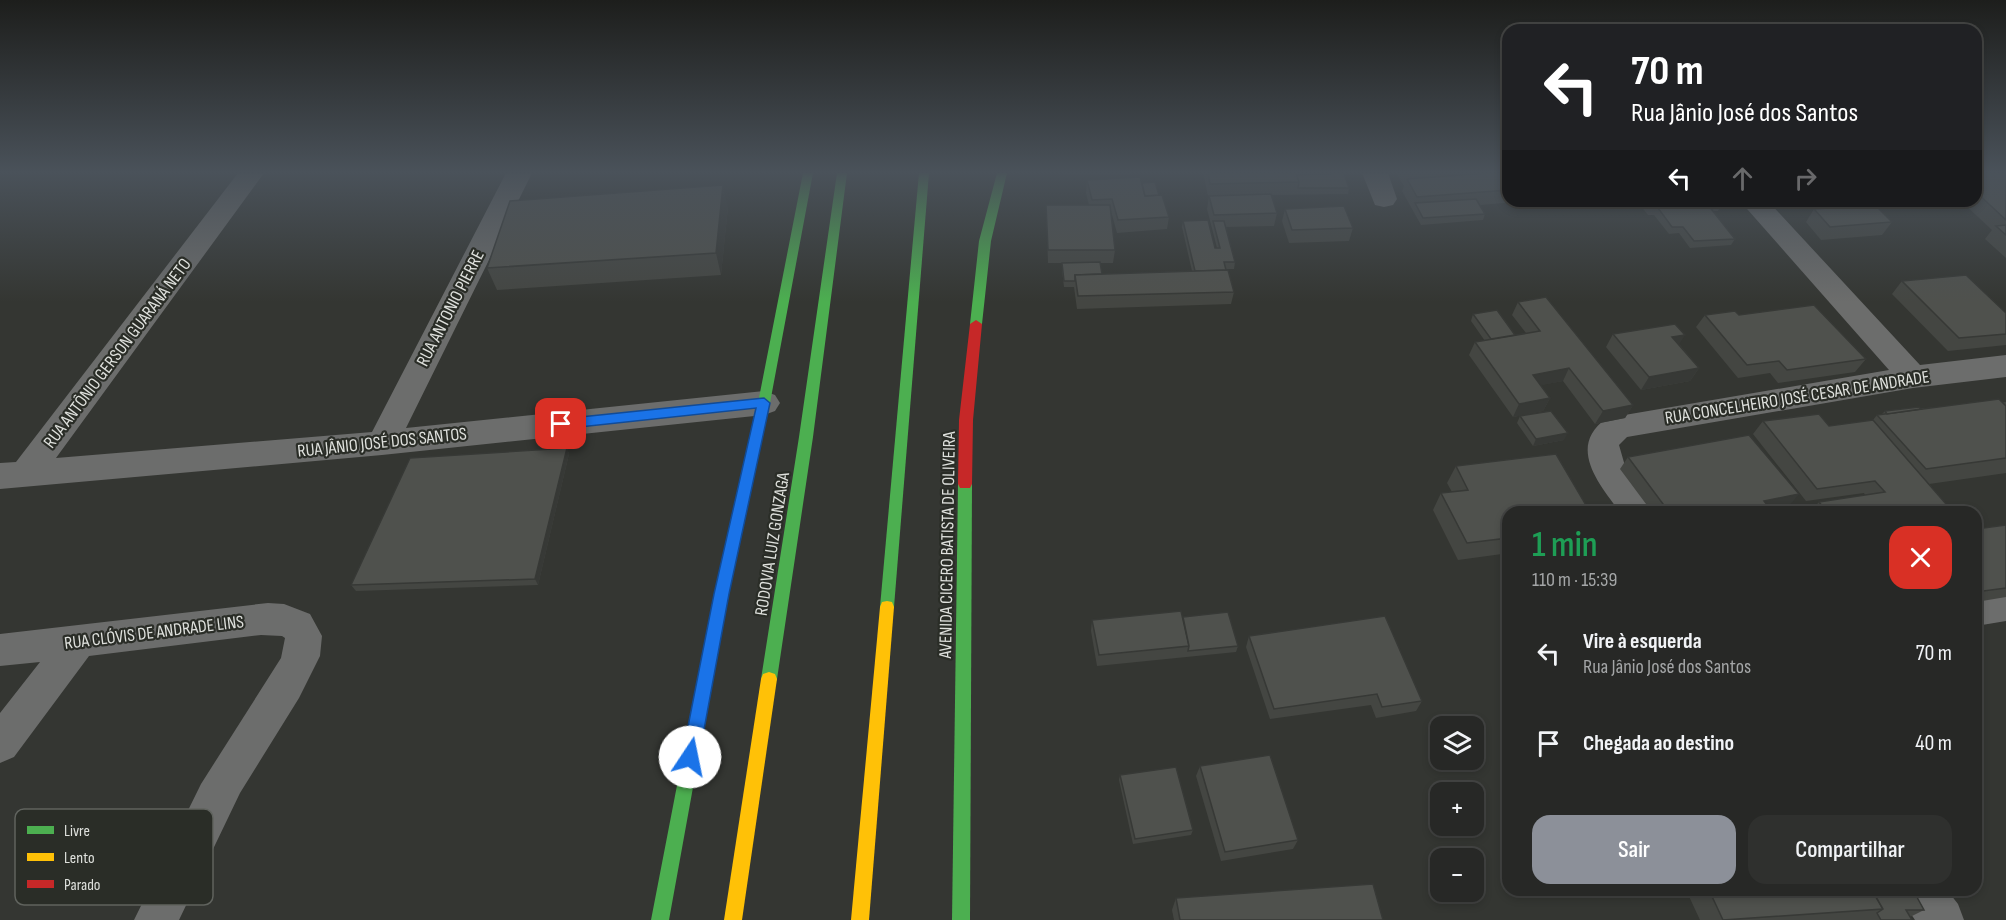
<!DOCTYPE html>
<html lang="pt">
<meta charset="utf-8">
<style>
:root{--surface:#272826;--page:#2f302e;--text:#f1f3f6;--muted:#a4a6a7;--line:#434443;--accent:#8c9099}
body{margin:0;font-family:"Sofia Sans Condensed",sans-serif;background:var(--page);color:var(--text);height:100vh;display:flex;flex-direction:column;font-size:22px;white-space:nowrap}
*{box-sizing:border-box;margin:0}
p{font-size:20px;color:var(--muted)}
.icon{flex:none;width:33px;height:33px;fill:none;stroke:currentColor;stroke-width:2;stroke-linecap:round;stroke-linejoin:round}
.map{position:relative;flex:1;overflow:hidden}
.sheet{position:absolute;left:1502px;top:506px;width:480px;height:390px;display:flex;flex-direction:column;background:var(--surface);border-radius:18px;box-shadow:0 3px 9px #0003,0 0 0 2px var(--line)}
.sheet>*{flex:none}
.banner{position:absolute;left:1502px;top:24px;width:480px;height:183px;border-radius:18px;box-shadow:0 3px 9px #0003,0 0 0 2px var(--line);background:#202124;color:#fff;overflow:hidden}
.tools{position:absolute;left:1430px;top:716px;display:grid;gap:12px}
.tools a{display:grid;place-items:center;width:54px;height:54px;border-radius:12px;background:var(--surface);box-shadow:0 3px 9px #0003,0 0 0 2px var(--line);font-size:30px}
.pin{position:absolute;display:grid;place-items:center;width:51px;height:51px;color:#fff;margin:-26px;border-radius:12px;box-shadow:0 3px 9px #0006}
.me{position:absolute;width:66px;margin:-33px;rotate:11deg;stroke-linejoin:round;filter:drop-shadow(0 0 4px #0008)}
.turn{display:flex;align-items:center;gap:21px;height:126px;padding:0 30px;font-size:27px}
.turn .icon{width:78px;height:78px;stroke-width:2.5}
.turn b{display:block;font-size:42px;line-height:51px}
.lanes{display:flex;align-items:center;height:57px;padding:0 30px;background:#0003;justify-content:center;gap:30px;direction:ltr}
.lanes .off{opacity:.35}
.round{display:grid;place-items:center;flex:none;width:63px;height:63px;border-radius:18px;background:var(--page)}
.headline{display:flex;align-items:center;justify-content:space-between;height:102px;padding:0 30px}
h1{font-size:36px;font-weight:600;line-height:45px;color:#1e9e55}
.cta{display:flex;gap:12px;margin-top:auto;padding:12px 30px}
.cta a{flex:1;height:69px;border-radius:18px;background:var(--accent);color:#fff;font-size:24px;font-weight:600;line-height:69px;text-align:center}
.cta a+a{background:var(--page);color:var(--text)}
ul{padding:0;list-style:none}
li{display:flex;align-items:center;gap:18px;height:90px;padding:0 30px}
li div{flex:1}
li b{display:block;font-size:22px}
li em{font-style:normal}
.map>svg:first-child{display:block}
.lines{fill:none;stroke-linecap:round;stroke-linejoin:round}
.street{fill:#6c6d6c;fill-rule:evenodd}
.fast{fill:#4caf50;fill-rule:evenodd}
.slow{fill:#ffc107;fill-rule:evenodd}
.jam{fill:#c62828;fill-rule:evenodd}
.wall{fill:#444642}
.shaded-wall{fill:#373936}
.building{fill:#4f514d;stroke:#373936;stroke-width:1.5}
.route{fill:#1a73e8;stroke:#114b97;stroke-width:1.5}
.labels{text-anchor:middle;stroke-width:4.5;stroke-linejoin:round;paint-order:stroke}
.street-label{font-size:18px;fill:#dfe1dd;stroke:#2a2d27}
.key{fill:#2a2d27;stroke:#60635e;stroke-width:1.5}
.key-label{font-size:16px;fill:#dfe1dd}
</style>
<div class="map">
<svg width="2006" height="920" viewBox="0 0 2006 920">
<rect width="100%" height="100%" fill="#343632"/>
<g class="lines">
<g class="street">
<path d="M238,173H264L56,458L372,432L506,173H532L406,428L764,391L775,395L780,403L775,411L764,415L382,455L0,489V463L16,462Z"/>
<path d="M1362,173H1388L1397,199L1393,205L1384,207L1375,205Z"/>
<path d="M1740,201H1768L1920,365L2006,355V377L1913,388L1627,437L1619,445L1625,466L1657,512H1620C1598,483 1567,446 1607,418L1889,370Z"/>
<path d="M2006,589V621L1976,626V596Z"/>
<path d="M268,603L284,604L310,614L322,636L320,656L299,698L240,793L179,920H134L201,784L281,658L285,638L282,636L261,635L89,656L14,757L0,763V713L40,662L0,666V634Z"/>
<path d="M1898,890H1947L1958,904L1964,920H1915L1905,905Z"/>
</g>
<g class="fast">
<path d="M803,173H813L770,403L728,594L669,920H651L714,594L758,403Z"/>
<path d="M837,173H847L813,437L777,679L775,684L769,686L763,684L761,679L799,437Z"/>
<path d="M919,173H929L894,607L892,612L887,613L882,612L880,607Z"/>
<path d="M997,173H1007L991,241L982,324L976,328L970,324L979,241Z"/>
<path d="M965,479L970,480L972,484L970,920H952L958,484L960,480Z"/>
</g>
<g class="slow">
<path d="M887,601L892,602L894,607L869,920H851L880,607L882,602Z"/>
<path d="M769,672L775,674L777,679L742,920H724L761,679L763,674Z"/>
</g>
<path class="jam" d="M976,320L982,324L973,420L972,484L970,488H960L958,484L959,420L970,324Z"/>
</g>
<g class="wall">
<rect x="1063" y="173" width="68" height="2"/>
<path d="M1203,173H1344L1349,188L1348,194L1271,195L1277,213L1274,226L1226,227L1235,262L1234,269H1225L1234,292L1231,304L1077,309L1074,287H1064L1062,270V263H1088H1048L1046,205H1089L1086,193L1087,180L1142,183L1159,195L1169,217L1167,229L1117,233L1111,211L1115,250L1113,263H1100L1102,274L1192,271L1182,227L1183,221L1215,248H1217L1207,209L1209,196H1208Z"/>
<path d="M1396,173H1470V174L1508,173V201H1530L1480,205L1485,214L1483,220L1421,225L1402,191L1404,186Z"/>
<path d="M1976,173H2006V258L1985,239L1992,230L1961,201H1976Z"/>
<path d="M1637,201H1723L1718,211H1713L1735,239L1731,245L1690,248L1679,233L1669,234L1654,215H1648Z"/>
<path d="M728,207L721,275L497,290L487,268Z"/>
<path d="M1285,209L1353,228L1349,241L1289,243L1282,221Z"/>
<path d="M1814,209L1892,222L1882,235L1821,240L1806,222Z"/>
<path d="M1902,281L2006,313V345L1948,351L1892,294Z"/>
<path d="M1518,302L1633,405L1625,418L1595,424L1563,381L1540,385L1550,398L1543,411L1513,417L1469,355L1475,342L1485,341L1471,321L1473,314L1515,335L1526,333L1512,315Z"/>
<path d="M1705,315H1739L1866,359L1855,372L1778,383L1770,373L1738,378L1696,327Z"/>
<path d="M1613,334L1679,344L1699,368L1690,381L1641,390L1606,347Z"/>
<path d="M2006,402V473L1929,484L1953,512H1810L1819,502L1865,495L1864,493L1806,501L1753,434L1763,421L1829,426L1873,420L1877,415L1882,414L1885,411Z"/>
<path d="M1520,416L1564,440L1533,446L1517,423Z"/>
<path d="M567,448L569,454L538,585L356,591L351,585Z"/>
<path d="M1628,457L1789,506L1771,509L1770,512H1652L1620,469Z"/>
<path d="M1456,466L1508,512V545L1502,554L1458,560L1433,510L1441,493L1452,492L1447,483Z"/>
<path d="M2006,525V597L1976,602V529Z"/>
<path d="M1508,574V594L1502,582Z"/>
<path d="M1183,617L1238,646L1236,652L1097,666L1091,631L1092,620Z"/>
<path d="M1249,636L1422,701L1416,711L1376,718L1371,705L1270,719L1246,647Z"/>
<path d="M1200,766L1298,840L1293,849L1221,861L1196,776Z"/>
<path d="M1120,775L1193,830L1191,835L1133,844L1119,780Z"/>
<path d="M1686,890H1913L1924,910L1910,917L1912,920H1700Z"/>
<path d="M1176,898L1383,920H1174L1172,910Z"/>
</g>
<g class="shaded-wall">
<path d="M723,185L728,207L721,275L716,253Z"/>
<path d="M1685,335L1677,348L1672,337Z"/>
<path d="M1569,368L1563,381L1527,388L1533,375Z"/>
<path d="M1699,368L1690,381L1641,390L1649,377Z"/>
<path d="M1550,398L1543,411L1513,417L1519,404Z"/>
<path d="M1633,405L1625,418L1595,424L1603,411Z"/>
<path d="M1568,433L1564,440L1533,446L1536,439Z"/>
<path d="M567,448L569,454L538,585L535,579Z"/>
<path d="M1799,494L1789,506L1760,512L1764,501Z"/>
</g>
<g class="building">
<path d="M1208,173H1296L1299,182L1210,184Z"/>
<path d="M1330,173H1344L1349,188H1298L1299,182L1297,175L1330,174Z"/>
<path d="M1489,173H1508V190L1417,197L1407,179Z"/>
<path d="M1976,173H2006V220L1976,192Z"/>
<path d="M1140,177L1145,196L1162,195L1169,217L1118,220L1112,199L1092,200L1087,180Z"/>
<path d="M1155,182L1159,195L1145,196L1142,183Z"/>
<path d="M723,185L716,253L487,268L510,201Z"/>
<path d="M1271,194L1277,213L1214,215L1209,196Z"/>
<path d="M1476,199L1485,214L1423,218L1415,203Z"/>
<path d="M1654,201H1676L1655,202Z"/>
<path d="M1046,205H1110L1115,250H1048Z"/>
<path d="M1708,205L1735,239L1694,241L1683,227H1672L1658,208Z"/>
<path d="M1875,205L1892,222L1830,227L1814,209Z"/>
<path d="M1344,206L1353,228L1292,230L1285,209Z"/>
<path d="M1208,220L1215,248H1220L1213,221H1224L1235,262H1224L1226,270L1195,271L1183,221Z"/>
<path d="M2006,225V235L1996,226Z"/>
<path d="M1100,262L1102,274L1075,275V281H1064L1062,263Z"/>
<path d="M1228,270L1234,292L1078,296L1075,275Z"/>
<path d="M1966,275L2006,313V334L1959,338L1902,281Z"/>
<path d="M1546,297L1633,405L1603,411L1569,368L1533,375L1550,398L1519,404L1475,342L1540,331L1518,302Z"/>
<path d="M1814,305L1866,359L1787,370L1779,361L1747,365L1705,315L1735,311L1739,315Z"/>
<path d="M1497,310L1515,335L1491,339L1473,314Z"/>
<path d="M1675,324L1685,335L1672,337L1699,368L1649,377L1613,334Z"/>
<path d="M1999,399L2006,406V458L1926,469L1877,415Z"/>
<path d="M1919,407L1921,409L1887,414L1885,411Z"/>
<path d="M1551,411L1568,433L1536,439L1520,416Z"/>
<path d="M1819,414L1829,426L1873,420L1953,512H1827L1819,502L1885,492L1875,481L1817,489L1763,421Z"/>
<path d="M1749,435L1799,494L1764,501L1771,510L1763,512H1697L1696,510L1690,512H1669L1628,457Z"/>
<path d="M567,448L535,579L351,585L410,458Z"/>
<path d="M1556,454L1590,512H1508V538L1467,543L1441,493L1468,490L1456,466Z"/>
<path d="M2006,525V588L1976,592V529Z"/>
<path d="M1181,611L1189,646L1099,655L1092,620Z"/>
<path d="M1228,612L1238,646L1188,651L1189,646L1183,617Z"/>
<path d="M1385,616L1422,701L1382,707L1377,694L1274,709L1249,636Z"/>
<path d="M1270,755L1298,840L1225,852L1200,766Z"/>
<path d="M1176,767L1193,830L1135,839L1120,775Z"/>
<path d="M1373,884L1383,920H1180L1176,898Z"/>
<path d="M1709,890H1872L1883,909L1723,920Z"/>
<path d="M1872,890H1913L1924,910H1906L1912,920H1881L1877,913L1883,909Z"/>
</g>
<linearGradient id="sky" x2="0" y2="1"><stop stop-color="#1d1e1c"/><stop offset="0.57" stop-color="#4a525a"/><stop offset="1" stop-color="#4a525a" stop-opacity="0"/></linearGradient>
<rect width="2006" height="302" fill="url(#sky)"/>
<path class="route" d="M764,398L770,403L729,594L699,757L696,763L690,765L685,763L682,757L714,594L756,408L561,429L555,424L561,419Z"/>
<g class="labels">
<g class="street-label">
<text transform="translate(450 308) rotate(-63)" y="6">RUA ANTONIO PIERRE</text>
<text transform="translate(117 353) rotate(-53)" y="6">RUA ANTÔNIO GERSON GUARANÁ NETO</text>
<text transform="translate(1797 397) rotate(-9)" y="6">RUA CONCELHEIRO JOSÉ CESAR DE ANDRADE</text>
<text transform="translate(382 442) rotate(-6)" y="6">RUA JÂNIO JOSÉ DOS SANTOS</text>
<text transform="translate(772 544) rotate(-81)" y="6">RODOVIA LUIZ GONZAGA</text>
<text transform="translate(947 545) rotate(-89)" y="6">AVENIDA CICERO BATISTA DE OLIVEIRA</text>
<text transform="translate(154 632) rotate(-7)" y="6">RUA CLÓVIS DE ANDRADE LINS</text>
</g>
</g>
<rect x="15" y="809" width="198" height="96" rx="9" class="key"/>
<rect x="27" y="826" width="27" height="8" fill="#4caf50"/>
<rect x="27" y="853" width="27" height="8" fill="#ffc107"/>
<rect x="27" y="880" width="27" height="8" fill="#c62828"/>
<g class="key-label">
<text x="64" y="836">Livre</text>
<text x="64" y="863">Lento</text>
<text x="64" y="890">Parado</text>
</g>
</svg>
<div class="tools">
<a><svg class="icon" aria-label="layers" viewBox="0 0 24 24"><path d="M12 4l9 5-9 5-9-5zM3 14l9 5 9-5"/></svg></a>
<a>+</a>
<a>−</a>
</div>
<div class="pin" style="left:561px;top:424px;background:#d93025"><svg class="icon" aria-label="arrive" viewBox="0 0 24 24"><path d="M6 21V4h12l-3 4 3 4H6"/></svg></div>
<svg class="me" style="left:690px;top:757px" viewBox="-20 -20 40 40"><circle r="19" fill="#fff"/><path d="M0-13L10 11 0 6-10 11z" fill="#1a73e8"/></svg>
<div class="banner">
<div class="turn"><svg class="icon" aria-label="left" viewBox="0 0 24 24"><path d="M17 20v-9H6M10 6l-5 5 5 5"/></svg><div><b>70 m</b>Rua Jânio José dos Santos</div></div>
<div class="lanes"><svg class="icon" aria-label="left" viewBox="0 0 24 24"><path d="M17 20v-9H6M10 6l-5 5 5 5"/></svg><svg class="icon off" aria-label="ahead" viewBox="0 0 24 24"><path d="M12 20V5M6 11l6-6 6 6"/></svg><svg class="icon off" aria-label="right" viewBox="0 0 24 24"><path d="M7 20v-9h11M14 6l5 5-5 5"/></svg></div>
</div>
<section class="sheet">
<div class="headline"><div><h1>1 min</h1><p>110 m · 15:39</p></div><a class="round" style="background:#d93025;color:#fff"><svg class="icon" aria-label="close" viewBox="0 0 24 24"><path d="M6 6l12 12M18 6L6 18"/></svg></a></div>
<ul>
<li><svg class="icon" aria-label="left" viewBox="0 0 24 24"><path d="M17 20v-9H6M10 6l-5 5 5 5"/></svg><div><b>Vire à esquerda</b><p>Rua Jânio José dos Santos</p></div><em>70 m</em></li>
<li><svg class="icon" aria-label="arrive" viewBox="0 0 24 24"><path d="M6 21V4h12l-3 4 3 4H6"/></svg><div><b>Chegada ao destino</b></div><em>40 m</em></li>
</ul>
<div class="cta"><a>Sair</a><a>Compartilhar</a></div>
</section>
</div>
